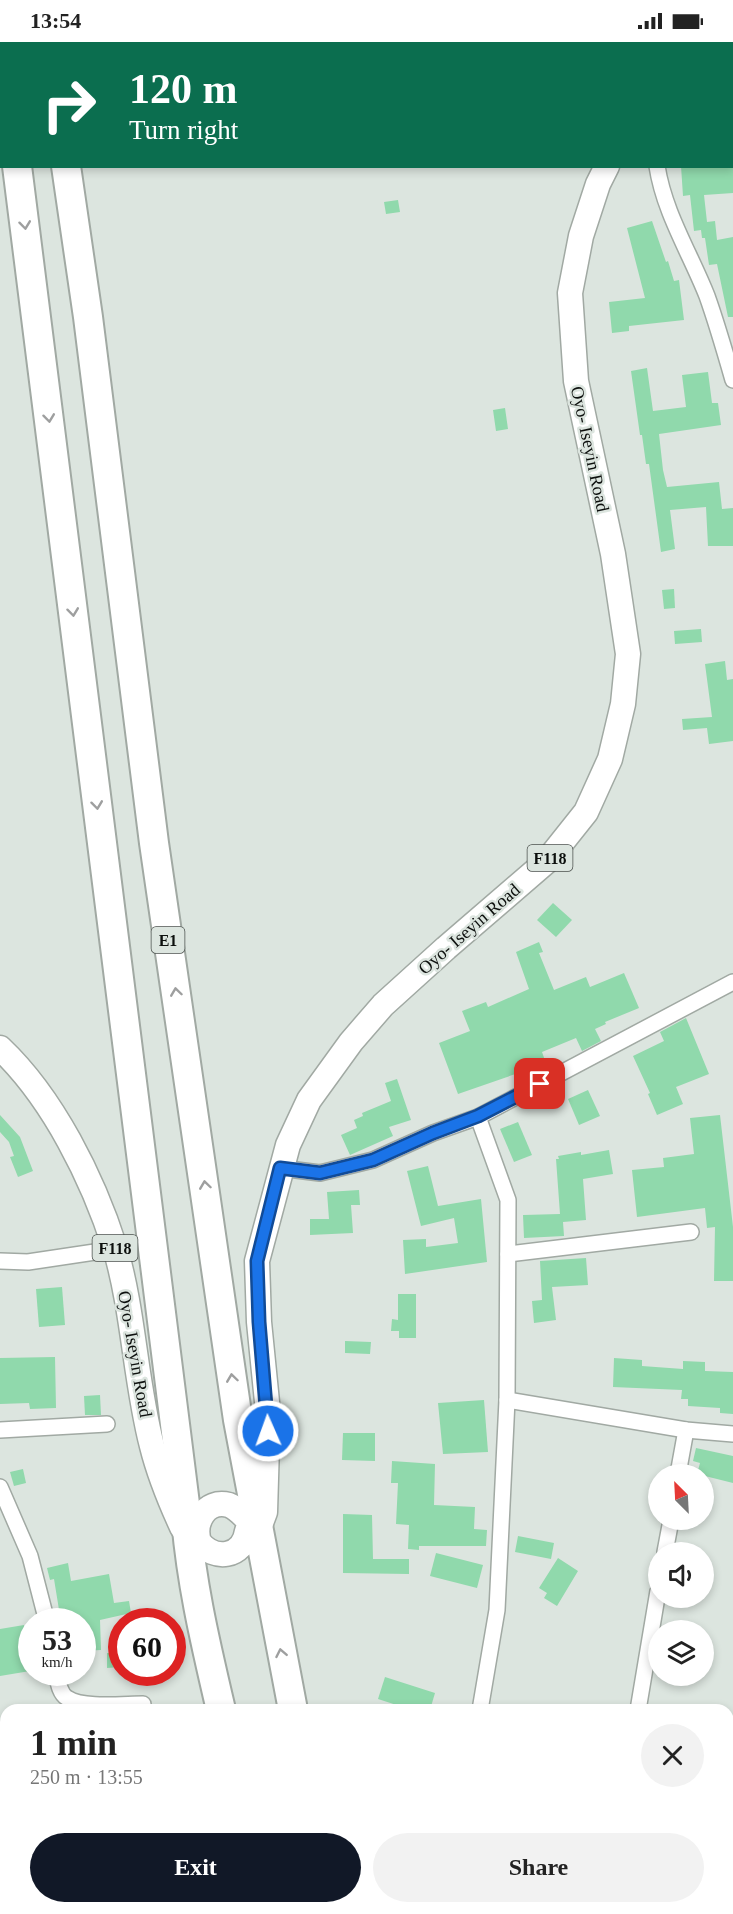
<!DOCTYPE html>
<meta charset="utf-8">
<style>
:root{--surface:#fff;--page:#f2f2f2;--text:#222;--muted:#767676;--accent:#111827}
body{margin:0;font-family:"Times New Roman",serif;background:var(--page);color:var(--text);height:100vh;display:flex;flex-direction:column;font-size:22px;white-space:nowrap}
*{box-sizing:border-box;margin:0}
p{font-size:20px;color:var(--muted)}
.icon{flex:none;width:33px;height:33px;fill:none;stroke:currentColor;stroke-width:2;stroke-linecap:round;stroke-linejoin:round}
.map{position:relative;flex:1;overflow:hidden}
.sheet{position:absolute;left:0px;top:1662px;width:734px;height:210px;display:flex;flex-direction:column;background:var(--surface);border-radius:18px 18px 0 0;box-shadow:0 3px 9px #0003}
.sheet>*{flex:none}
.hud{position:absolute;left:0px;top:0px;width:734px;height:126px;box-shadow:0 3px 9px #0003;background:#0b6e4f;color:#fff;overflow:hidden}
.needle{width:39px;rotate:336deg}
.buttons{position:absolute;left:648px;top:1422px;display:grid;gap:12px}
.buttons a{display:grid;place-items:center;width:66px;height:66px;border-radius:50%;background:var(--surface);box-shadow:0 3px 9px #0003;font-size:30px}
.speed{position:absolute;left:18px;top:1566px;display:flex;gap:12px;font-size:30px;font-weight:700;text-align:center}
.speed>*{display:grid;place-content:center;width:78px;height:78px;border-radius:50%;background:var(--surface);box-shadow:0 3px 9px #0003;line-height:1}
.speed small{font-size:15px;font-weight:400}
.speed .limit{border:9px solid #d22;background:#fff;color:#111}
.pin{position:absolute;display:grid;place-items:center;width:51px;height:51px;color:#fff;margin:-26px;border-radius:12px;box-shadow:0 3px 9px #0006}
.me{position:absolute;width:66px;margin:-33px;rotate:358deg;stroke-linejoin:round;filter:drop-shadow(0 0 4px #0008)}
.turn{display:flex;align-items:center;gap:21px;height:126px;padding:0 30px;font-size:27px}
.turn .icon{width:78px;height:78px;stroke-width:2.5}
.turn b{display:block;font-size:42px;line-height:51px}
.round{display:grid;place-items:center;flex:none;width:63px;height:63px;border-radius:32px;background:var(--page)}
.headline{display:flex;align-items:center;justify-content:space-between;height:102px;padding:0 30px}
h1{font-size:36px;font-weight:700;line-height:45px}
.cta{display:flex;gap:12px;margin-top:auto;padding:12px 30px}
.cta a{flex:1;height:69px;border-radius:36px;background:var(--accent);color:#fff;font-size:24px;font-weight:700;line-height:69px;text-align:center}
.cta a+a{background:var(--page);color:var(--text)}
.status{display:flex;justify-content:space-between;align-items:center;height:42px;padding:0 30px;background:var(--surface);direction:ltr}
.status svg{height:16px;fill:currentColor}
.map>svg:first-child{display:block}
.building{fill:#90d9ac}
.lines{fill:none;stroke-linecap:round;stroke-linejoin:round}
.minor-casing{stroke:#a1a9a3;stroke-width:18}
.tertiary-casing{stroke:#a1a9a3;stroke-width:22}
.primary-casing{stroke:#a1a9a3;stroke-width:27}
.motorway-casing{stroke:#a1a9a3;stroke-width:32}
.minor{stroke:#fff;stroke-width:15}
.tertiary{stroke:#fff;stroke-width:20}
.primary{stroke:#fff;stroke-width:24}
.motorway{stroke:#fff;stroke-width:28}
.oneway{stroke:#9e9f9f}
.route-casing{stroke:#114b97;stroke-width:15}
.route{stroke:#1a73e8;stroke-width:10}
.labels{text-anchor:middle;stroke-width:5;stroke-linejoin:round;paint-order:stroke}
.shield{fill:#dce5df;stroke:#4b504d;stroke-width:1.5}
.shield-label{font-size:16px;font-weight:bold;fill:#0d100e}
.street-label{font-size:18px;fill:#0d100e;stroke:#dce5df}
</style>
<div class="status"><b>13:54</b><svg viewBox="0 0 49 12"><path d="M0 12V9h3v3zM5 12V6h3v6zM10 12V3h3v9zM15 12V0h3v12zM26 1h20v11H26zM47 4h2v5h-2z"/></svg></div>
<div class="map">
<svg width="733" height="1872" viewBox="0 0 733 1872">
<rect width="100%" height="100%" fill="#dce5df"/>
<g class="building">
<path d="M681,124H733V151L704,153L707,180L715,179L717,198L733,195V275H728L717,222L709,223L705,196H702L701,188L694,189L690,153L683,154Z"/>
<path d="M398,158L400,170L386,172L384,160Z"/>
<path d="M652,179L666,220L668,219L674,239L679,238L684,278L629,284V289L612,291L609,260L645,256L627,186Z"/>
<path d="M647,326L653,369L686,365L682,333L708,330L712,361H718L721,383L659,392L663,428L667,445L719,440L722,467L733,466V504H708L706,465L670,468L675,507L661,510L649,422H646L642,393H640L631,329Z"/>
<path d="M505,366L508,387L496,389L493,368Z"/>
<path d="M674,547L675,566L664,567L662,548Z"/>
<path d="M701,587L702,600L675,602L674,589Z"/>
<path d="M725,619L727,638L733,637V699L709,702L707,686L683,688L682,677L712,675L705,622Z"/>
<path d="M553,861L572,878L556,895L537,878Z"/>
<path d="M539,900L543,910L539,911L554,948L586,935L590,945L624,931L639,966L605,980L606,982L595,987L601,999L582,1009L576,996L542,1010L548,1027L530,1035L527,1028L458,1052L439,1001L470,989L462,969L486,960L488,965L529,947L516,910Z"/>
<path d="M686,976L709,1032L676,1045L683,1062L657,1073L648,1052L650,1051L633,1014L664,999L660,990Z"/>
<path d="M397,1037L411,1078L389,1085L393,1094L350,1113L341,1093L357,1086L354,1078L363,1074L362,1071L391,1059L385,1041Z"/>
<path d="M588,1048L600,1074L579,1083L568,1057Z"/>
<path d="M0,1073L20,1095L33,1129L18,1135L10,1115L14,1114L9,1100L0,1090Z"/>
<path d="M720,1073L733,1185V1239H714L715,1185L707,1186L705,1166L637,1175L632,1128L664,1125L663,1116L694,1112L690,1076Z"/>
<path d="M518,1080L532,1113L514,1120L500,1087Z"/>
<path d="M609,1108L613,1132L583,1137L586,1178L563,1180L564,1194L524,1196L523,1173L560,1172L556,1117H559L558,1114L581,1110V1113Z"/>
<path d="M428,1124L438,1164L481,1157L487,1220L405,1232L403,1198L426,1197V1205L458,1201L454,1176L421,1184L407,1129Z"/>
<path d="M359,1148L360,1163H351L353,1191L310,1193V1177H329L327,1150Z"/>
<path d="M586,1216L588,1243L552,1245L556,1278L534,1281L532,1259L542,1258L540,1219Z"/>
<path d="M62,1245L65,1283L39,1285L36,1247Z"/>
<path d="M398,1252H416V1296H399V1289H391L392,1277L398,1278Z"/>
<path d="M345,1299L371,1300L370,1312L345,1311Z"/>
<path d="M55,1315L56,1366L30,1367L29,1361L0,1362V1316Z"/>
<path d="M614,1316L642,1318V1324L683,1327V1319L705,1320V1329L733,1330V1372L720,1371V1366L688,1364V1357H681L682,1348L613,1345Z"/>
<path d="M100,1353L101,1373H85L84,1354Z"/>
<path d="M484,1358L488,1410L443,1412L438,1361Z"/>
<path d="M343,1391H375V1419L342,1418Z"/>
<path d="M696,1406L733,1414V1441L697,1432L700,1421L693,1419Z"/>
<path d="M392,1419L435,1422L434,1463L475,1465L474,1487L487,1488L486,1504H419V1508L408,1507L409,1483L396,1482L398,1441H391Z"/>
<path d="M23,1427L26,1441L14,1444L10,1430Z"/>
<path d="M343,1472L372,1473L373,1517H409V1532L343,1531Z"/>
<path d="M518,1494L554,1501L551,1517L515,1510Z"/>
<path d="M436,1511L483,1523L477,1546L430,1534Z"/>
<path d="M558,1516L578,1529L557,1564L544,1556L547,1551L539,1546Z"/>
<path d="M68,1521L71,1539L109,1532L114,1561L129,1559L131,1571L100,1578L101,1608L82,1609V1576L61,1580L54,1537L50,1538L47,1526Z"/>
<path d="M24,1583L30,1629L0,1634V1587Z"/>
<path d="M107,1611H122V1625L107,1626Z"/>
<path d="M385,1635L435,1651L430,1668H412L378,1657Z"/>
</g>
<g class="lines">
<defs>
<g id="minor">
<path d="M657,124C664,170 690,211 707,254C717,282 725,310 733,338"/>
<path d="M478,1075L508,1158L507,1358L497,1568L480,1668"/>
<path d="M280,1126L320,1131L373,1118L433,1091L478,1075L733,940"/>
<path d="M508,1212L691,1190"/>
<path d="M0,1219L28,1220L115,1207"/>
<path d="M507,1358L686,1388L733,1392"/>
<path d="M0,1388L107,1382"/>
<path d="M678,1432L686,1388"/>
<path d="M0,1445L30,1514L47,1580"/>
<path d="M665,1510L671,1478"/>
<path d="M56,1630C58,1639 59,1651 67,1656C83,1667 124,1662 143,1662"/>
<path d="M638,1668L658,1549"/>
<path d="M0,1831H6"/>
<path d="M606,1866L617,1872"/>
</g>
<path id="tertiary" d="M353,0L354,2"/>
<g id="primary">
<path d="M706,2L708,0"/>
<path d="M0,1006C53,1056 93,1137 115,1206C134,1270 135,1339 152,1404C159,1432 170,1459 182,1485L187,1493L204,1507"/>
<path d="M247,1489C243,1516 214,1519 199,1500C193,1481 205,1457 229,1463C240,1467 250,1481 258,1489"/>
<path d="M242,1503L258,1489L265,1470L268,1370L259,1280L257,1219L288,1103L309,1058L351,1000L383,963L446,906L547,819L586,770L610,717L623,662L628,612L613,512L576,339L570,251L581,194L598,142L607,124"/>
</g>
<g id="motorway">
<path d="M0,0L2,9"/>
<path d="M48,0V2"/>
<path d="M17,124L185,1462C189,1532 205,1600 221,1668"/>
<path d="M66,124L88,275L154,801L238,1378L293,1668"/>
<path d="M269,1866L271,1872"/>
<path d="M342,1866L344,1872"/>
</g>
</defs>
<use href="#minor" class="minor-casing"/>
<use href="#tertiary" class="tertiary-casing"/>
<use href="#primary" class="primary-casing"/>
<use href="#motorway" class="motorway-casing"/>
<use href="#minor" class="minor"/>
<use href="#tertiary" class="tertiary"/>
<use href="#primary" class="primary"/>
<use href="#motorway" class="motorway"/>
</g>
<defs><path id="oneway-chevron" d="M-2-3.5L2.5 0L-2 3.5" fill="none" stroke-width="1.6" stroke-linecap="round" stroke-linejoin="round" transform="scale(1.5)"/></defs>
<g class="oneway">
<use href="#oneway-chevron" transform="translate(25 183) rotate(83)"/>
<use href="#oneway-chevron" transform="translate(49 376) rotate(83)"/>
<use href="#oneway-chevron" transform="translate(73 570) rotate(83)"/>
<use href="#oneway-chevron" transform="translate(97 763) rotate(83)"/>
<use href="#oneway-chevron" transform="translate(176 950) rotate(-98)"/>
<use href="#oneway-chevron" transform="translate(205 1143) rotate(-98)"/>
<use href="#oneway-chevron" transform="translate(232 1336) rotate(-98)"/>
<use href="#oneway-chevron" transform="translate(281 1611) rotate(-101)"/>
</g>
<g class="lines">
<defs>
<path id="route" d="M268,1389L259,1280L257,1219L280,1126L320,1131L373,1118L433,1091L478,1074L540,1042"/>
</defs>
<use href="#route" class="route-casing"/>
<use href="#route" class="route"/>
</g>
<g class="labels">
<g class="shield">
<rect x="527.5" y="803" width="45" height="26" rx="4.5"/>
<rect x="151.5" y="885" width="33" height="26" rx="4.5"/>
<rect x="92.5" y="1193" width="45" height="26" rx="4.5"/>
</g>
<g class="shield-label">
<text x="550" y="822">F118</text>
<text x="168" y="904">E1</text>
<text x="115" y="1212">F118</text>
</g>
<g class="street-label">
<text transform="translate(590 407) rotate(78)" y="6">Oyo- Iseyin Road</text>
<text transform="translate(469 887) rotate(-41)" y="6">Oyo- Iseyin Road</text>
<text transform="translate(135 1312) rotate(80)" y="6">Oyo- Iseyin Road</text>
</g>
</g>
</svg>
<div class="buttons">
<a><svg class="needle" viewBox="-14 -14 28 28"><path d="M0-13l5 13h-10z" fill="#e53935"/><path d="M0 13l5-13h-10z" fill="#767676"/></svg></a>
<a><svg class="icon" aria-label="sound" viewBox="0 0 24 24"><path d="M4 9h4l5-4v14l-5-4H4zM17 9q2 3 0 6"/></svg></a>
<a><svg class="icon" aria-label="layers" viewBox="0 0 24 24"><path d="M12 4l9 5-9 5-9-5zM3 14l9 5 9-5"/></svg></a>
</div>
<div class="speed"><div>53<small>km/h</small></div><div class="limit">60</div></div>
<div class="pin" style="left:540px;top:1042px;background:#d93025"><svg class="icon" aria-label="arrive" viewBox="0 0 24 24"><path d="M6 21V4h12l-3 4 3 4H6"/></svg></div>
<svg class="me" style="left:268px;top:1389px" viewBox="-20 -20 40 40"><circle r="17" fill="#1a73e8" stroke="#fff" stroke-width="3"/><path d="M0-11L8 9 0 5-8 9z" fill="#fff"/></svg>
<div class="hud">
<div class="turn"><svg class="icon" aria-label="right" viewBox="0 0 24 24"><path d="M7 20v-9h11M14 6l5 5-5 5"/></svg><div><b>120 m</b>Turn right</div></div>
</div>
<section class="sheet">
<div class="headline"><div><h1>1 min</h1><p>250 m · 13:55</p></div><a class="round"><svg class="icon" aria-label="close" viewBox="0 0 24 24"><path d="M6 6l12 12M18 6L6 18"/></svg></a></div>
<div class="cta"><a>Exit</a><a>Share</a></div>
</section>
</div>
